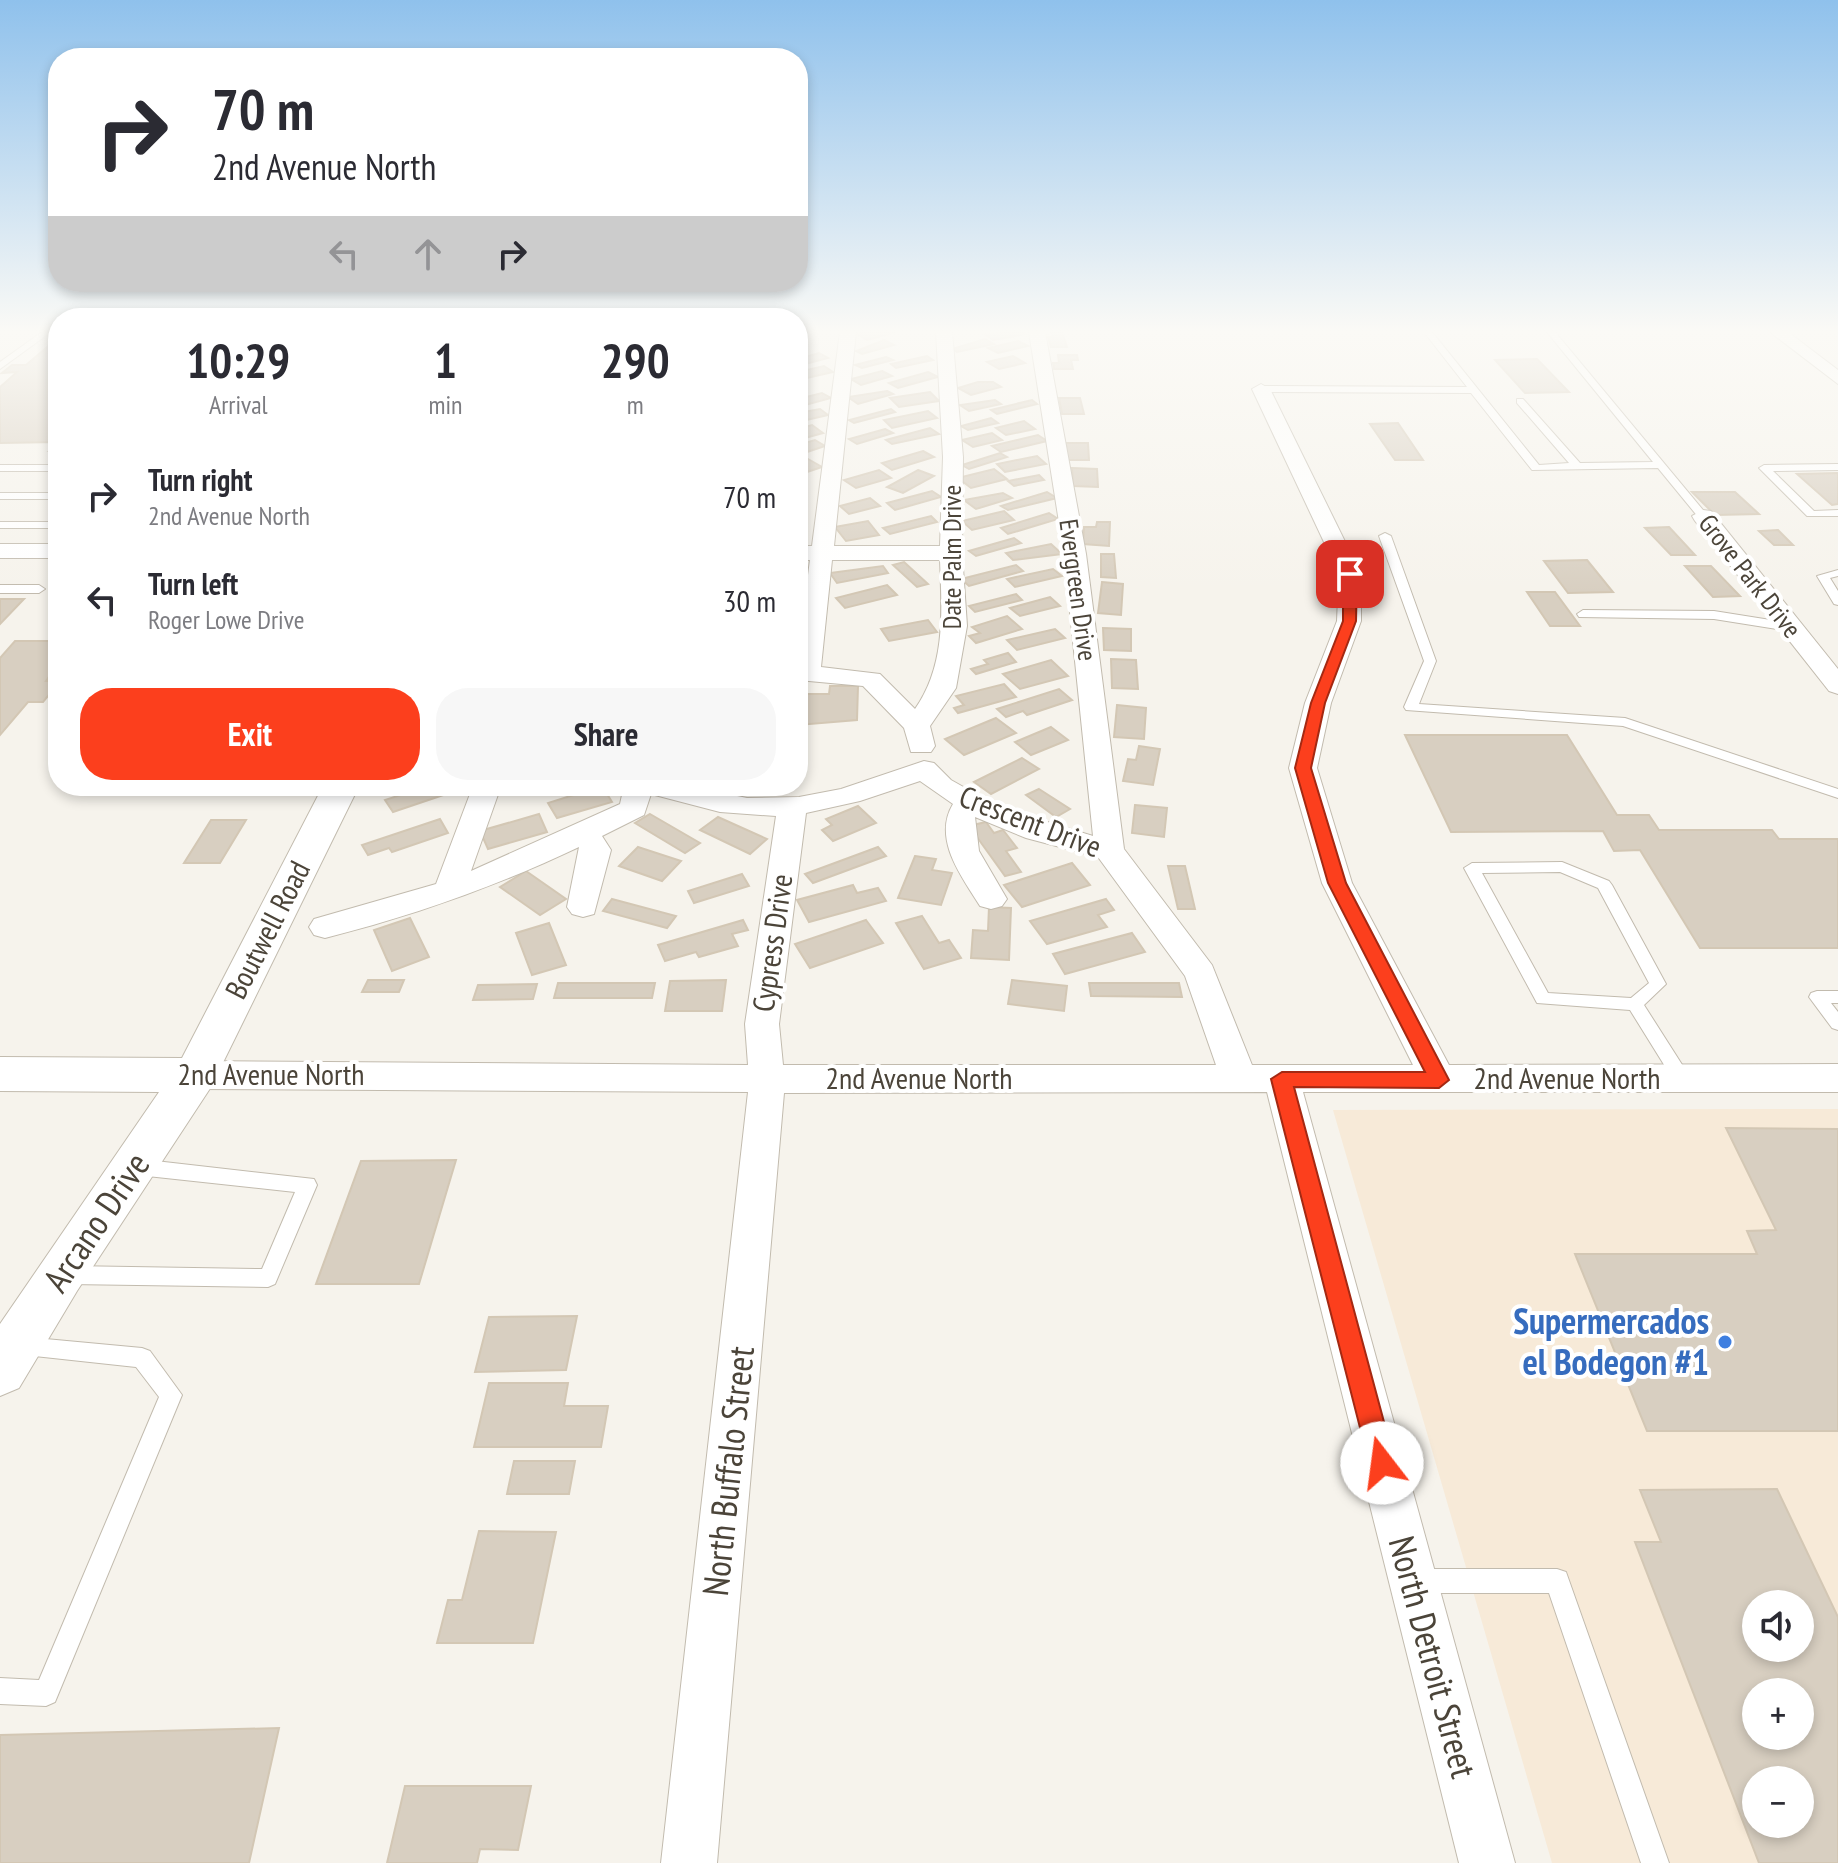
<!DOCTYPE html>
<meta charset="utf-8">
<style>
:root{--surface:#fff;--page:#f7f7f7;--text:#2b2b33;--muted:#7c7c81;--accent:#fc3f1d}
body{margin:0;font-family:"PT Sans Narrow",sans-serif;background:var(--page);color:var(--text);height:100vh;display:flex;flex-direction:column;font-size:30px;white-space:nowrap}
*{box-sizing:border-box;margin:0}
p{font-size:26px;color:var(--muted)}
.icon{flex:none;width:44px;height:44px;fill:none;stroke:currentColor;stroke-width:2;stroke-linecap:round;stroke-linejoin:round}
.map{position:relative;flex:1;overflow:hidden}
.panel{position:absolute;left:48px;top:308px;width:760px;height:488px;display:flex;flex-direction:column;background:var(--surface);border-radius:32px;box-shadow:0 4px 12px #0003}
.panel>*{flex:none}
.guide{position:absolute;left:48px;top:48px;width:760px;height:244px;border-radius:32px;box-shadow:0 4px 12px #0003;background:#fff;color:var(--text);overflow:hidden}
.fabs{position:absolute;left:1742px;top:1590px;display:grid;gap:16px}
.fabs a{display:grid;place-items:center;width:72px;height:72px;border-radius:50%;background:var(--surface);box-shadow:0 4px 12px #0003;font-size:40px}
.pin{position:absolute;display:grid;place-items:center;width:68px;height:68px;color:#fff;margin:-34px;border-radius:16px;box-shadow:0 4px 12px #0006}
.me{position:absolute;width:88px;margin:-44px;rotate:345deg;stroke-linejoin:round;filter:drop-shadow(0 0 6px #0008)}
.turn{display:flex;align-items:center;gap:28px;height:168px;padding:0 32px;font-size:36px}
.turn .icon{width:104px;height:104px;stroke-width:2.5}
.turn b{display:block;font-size:56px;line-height:68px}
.lanes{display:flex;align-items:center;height:76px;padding:0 32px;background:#0003;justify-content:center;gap:40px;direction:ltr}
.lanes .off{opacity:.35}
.eta{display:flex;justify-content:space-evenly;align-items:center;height:136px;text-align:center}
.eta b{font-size:48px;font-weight:600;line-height:56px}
.button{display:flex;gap:16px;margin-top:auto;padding:16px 32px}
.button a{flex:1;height:92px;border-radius:32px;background:var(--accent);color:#fff;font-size:32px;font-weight:600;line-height:92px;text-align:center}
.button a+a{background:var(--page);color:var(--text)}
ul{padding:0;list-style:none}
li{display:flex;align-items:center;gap:24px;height:104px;padding:0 32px}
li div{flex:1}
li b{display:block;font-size:30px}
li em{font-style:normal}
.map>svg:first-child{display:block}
.commercial{fill:#f7ead8;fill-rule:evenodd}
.building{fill:#d8cfc1;stroke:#d3c7b4;stroke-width:2;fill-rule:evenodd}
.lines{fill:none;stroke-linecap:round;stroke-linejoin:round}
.service-casing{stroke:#c2bbae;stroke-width:2}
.minor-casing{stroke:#c2bbae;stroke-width:2}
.tertiary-casing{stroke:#c2bbae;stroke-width:2}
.service{fill:#fff;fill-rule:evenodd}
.minor{fill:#fff;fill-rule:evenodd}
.tertiary{fill:#fff;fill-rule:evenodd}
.route{fill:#fc3f1d;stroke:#a42913;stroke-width:2}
.shop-dot{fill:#3f7fe0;stroke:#fff;stroke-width:3}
.labels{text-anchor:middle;stroke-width:8;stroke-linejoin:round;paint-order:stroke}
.far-street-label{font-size:26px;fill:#4b4439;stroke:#fff}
.street-label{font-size:30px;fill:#4b4439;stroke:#fff}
.near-street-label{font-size:36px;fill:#4b4439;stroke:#fff}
.near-shop-label{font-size:36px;font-weight:bold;fill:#366cbe;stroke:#fff;text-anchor:end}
</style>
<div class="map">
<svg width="1838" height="1863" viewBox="0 0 1838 1863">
<rect width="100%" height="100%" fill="#f6f3ec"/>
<path class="commercial" d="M1838,1109V1863H1552L1333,1110ZM1756,1604H1800V1648H1756ZM1756,1692H1800V1736H1756ZM1756,1780H1800V1824H1756Z"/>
<g class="building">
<path d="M868,332H896L867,340L857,334Z"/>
<path d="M1023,332L1026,334L993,340L985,334Z"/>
<path d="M1051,332H1062L1067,347H1051L1048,337H1053Z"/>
<path d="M58,338V451H49L58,442L0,443V387L17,372L2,373L12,365H26Z"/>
<path d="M985,339L994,344L957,352L952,349Z"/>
<path d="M884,340L894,345L862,354L856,351Z"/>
<path d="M1018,341L1028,346L998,353L988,348Z"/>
<path d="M819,353L828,358L798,366V359Z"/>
<path d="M1058,355H1077L1078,360H1071L1073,369H1054L1053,363H1059Z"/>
<path d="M927,356L933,360L896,368L891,364Z"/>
<path d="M1013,356L1025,363L999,369L987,362Z"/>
<path d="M886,357L893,360L862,368L855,365Z"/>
<path d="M1537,359L1569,392L1525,393L1495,360Z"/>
<path d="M824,366L833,372L798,380V372Z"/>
<path d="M882,371L892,376L861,385L851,379Z"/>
<path d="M928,372L938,377L898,388L889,383Z"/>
<path d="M978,382H993L1001,387L971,395L958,388Z"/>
<path d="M887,391L893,394L858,404L848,397Z"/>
<path d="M930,392L939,401L899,407L890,398Z"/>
<path d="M822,393L831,398L798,407V399Z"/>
<path d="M1059,398H1080L1084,414H1062Z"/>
<path d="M995,400L1001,404L969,411L960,405Z"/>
<path d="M1032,400L1037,404L997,414L991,410Z"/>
<path d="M820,409L828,415L798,422V413Z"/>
<path d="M891,409L895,412L854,423L849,420Z"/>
<path d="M928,411L937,418L892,428L884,420Z"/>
<path d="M991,418L998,423L968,430L961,426Z"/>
<path d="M1024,421L1035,429L1006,435L996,428Z"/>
<path d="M1398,423L1423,460H1395L1370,424Z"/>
<path d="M812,425L823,433L798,440V429Z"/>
<path d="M930,428L939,434L892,444L886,440Z"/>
<path d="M885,429L893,433L857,444L849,439Z"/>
<path d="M992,433L1002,440L973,447L962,440Z"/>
<path d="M1038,435L1047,441L1001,452L992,446Z"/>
<path d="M815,440L825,446L798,455V445Z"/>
<path d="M1066,443H1088L1089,460H1067Z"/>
<path d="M923,451L934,457L892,470L882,463Z"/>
<path d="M1000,453L1007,457L969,469L962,465Z"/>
<path d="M1037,456L1046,464L1005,472L997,464Z"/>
<path d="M808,459L822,467L798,475V463Z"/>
<path d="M1072,468L1097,469L1098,487L1073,486Z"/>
<path d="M994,469L1007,479L971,488L958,478Z"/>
<path d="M879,470L891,478L856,488L844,480Z"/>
<path d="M918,470L934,476L903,493L887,487Z"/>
<path d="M1838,473V504L1832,505L1797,474Z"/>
<path d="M1039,475L1044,480L1014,486L1008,481Z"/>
<path d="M932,491L941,497L895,510L887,503Z"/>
<path d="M1047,492L1057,498L1008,510L1001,506Z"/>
<path d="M1692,492H1735L1759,514L1715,515Z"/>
<path d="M1003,493L1012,498L976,509L964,500Z"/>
<path d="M870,498L880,506L849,514L840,506Z"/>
<path d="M1004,511L1014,520L972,530L962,521Z"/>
<path d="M1049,513L1058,519L1008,534L1001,528Z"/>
<path d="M931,516L937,522L890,534L883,528Z"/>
<path d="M868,521L879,535L846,541L835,527Z"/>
<path d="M1097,522H1110L1109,546L1083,544L1084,527H1096Z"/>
<path d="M1669,527L1695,555H1671L1645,528Z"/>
<path d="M1778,530L1793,545H1774L1759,531Z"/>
<path d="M1014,538L1021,543L976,556L969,551Z"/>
<path d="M1051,544L1062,554L1013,560L1006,553Z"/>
<path d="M1101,554H1114L1116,578L1101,577Z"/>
<path d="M1587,560L1613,592L1568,593L1544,561Z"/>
<path d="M904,562L928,584L917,587L893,565Z"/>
<path d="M1016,565L1023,571L969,586L961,579Z"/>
<path d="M883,566L888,573L837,583L830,573Z"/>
<path d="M1685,566H1711L1740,596L1713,597Z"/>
<path d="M1053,569L1062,576L1015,587L1007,579Z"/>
<path d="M1102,582L1123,584L1121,615L1098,613Z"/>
<path d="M887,585L897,595L845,608L836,598Z"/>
<path d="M1527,592H1555L1580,626H1550Z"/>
<path d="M1016,594L1022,600L975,612L969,606Z"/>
<path d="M1050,597L1060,606L1020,616L1010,608Z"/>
<path d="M0,599H24L0,624Z"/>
<path d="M1007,616L1022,629L976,643L969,636L980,633L972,627Z"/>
<path d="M928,620L937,632L889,641L881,629Z"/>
<path d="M1103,628L1131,629V651L1104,650Z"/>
<path d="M1055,629L1065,638L1017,650L1007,640Z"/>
<path d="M15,641H58V674H51L46,681H58V684L43,702H28L0,735V658Z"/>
<path d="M1008,653L1016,662L976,674L971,669L988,664L984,660Z"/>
<path d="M1111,659L1136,660L1138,689L1112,688Z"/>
<path d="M1051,660L1068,676L1020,689L1003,674Z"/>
<path d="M1004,684L1016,697L958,713L954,708L964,705L956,696Z"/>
<path d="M830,686H858L857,720L798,725V694H829Z"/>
<path d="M1059,689L1072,700L1027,715L1023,711L1006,717L997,709Z"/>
<path d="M1117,705L1146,708L1144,739L1114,737Z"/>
<path d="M996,718L1016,733L964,755L945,739Z"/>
<path d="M1051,727L1068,740L1031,755L1015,742Z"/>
<path d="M1405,735H1567L1617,815H1649L1659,830H1772L1779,839H1838V948H1700L1640,850L1614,851L1603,831L1451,832Z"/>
<path d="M1139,746L1160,749L1153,785L1123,781L1128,759L1136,760Z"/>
<path d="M1022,758L1039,769L991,794L974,782Z"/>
<path d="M428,786H470L393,812L385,800Z"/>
<path d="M602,786L612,802L557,818L548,803Z"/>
<path d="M1039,789L1070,809L1056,817L1026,795Z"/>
<path d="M1135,805L1167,808L1164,837L1132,833Z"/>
<path d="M858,806L876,823L833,841L822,830L832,825L826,819Z"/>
<path d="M539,814L547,832L488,849L480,831Z"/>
<path d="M650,814L700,843L685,853L635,823Z"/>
<path d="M718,817L767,839L750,854L700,830Z"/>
<path d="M440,819L448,833L392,852L389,848L368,855L362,845Z"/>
<path d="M211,820H246L220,863H184Z"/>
<path d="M986,822L994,833L1003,830L1017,848L1006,851L1021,872L1005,876L969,826Z"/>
<path d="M638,847L681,861L662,881L619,866Z"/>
<path d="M878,847L886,856L813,883L805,874Z"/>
<path d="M915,856L936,859L932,870L952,873L941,905L898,898Z"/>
<path d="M1072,863L1090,885L1022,907L1004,885Z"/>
<path d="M1168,866H1185L1195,909H1178Z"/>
<path d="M526,871L566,899L540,915L500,887Z"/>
<path d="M742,874L749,886L694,903L688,891Z"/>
<path d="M853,885L857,893L878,888L886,901L809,922L797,900Z"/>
<path d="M612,899L676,916L667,928L603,911Z"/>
<path d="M1106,899L1114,910L1098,915L1107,927L1047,944L1030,921Z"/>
<path d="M989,907L1011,908L1009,960L971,958L973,930L988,931Z"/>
<path d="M922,916L939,943L949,940L961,958L924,969L896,923Z"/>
<path d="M410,918L429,957L392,971L374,930Z"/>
<path d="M743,920L748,930L732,934L738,946L699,957L696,952L665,961L658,945Z"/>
<path d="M866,920L883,943L810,968L795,944Z"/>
<path d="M549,923L566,965L532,975L516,933Z"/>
<path d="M1132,933L1145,952L1065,974L1053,954Z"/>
<path d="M368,980H404L399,992H362Z"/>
<path d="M726,980L722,1011H665L670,981Z"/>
<path d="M1012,980L1067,986L1064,1011L1008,1004Z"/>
<path d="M558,983H655L652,998H554Z"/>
<path d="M1089,983H1179L1182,997L1091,996Z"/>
<path d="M537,984L533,999L473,1000L478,985Z"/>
<path d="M1726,1128L1838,1129V1431H1647L1575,1254H1757L1747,1231L1776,1230Z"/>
<path d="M456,1160L419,1284H316L361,1161Z"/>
<path d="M577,1316L566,1370L475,1372L489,1317Z"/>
<path d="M489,1383H568L564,1406H608L601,1447H474Z"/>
<path d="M514,1461H575L569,1494H507Z"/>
<path d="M1777,1489L1838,1617V1863H1759L1635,1542H1661L1640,1490ZM1756,1604H1800V1648H1756ZM1756,1692H1800V1736H1756ZM1756,1780H1800V1824H1756Z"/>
<path d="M479,1531L556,1532L533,1643H437L448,1600H462Z"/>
<path d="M279,1728L249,1863H0V1735Z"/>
<path d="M405,1786H531L518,1850L480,1849L477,1863H387Z"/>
</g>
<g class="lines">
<defs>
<g id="service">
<path d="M42,332H51L0,369V362Z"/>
<path d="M1424,332H1432L1539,465L1569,463L1517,403V399H1523L1580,463L1653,462L1547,332H1555L1708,516L1699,518L1658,468L1532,470L1471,393L1261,392L1256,389L1261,386L1467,387Z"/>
<path d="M1838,464V470L1773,471L1814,511L1838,510V516H1807L1759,468L1764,465Z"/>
<rect x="0" y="465" width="58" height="6"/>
<rect x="0" y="493" width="58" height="6"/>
<rect x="0" y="522" width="58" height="6"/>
<path d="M1385,533L1391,536L1436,661L1419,704L1625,718L1838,789V798L1623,726L1406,710L1404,707L1424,661L1379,536Z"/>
<path d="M1838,570V576L1830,578L1838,591V605L1834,604L1817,576Z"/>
<path d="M0,585H39L45,589L39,593H0Z"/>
<path d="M1583,610L1714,611L1790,623L1796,627L1790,631L1714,619L1579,617L1577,614Z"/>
<path d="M1562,862L1609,881L1612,885L1666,984L1644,1005L1688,1074L1691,1079L1688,1084H1676L1630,1010L1537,1003L1464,868L1472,863ZM1560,872L1598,888L1649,983L1631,998L1548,993L1482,873Z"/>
<path d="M1817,991H1838V1003H1831L1838,1012V1030L1832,1028L1809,997L1811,993Z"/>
<path d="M138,1159L314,1179L317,1185L275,1284L268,1287L69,1284L62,1281L59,1275L62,1269L69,1266L262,1269L295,1192L138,1175L131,1172L129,1167L131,1162Z"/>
<path d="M24,1337L142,1348L150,1351L182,1395L55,1702L46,1706L0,1704V1678L39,1680L159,1397L136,1367L16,1354L13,1347L16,1340Z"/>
<path d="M1419,1569H1557L1566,1572L1669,1863H1641L1549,1593H1419L1410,1590L1407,1581L1410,1572Z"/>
</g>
<g id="minor">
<path d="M840,332H856L834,546H940L943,457L936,332H952L963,457L962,553L967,626L956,688L930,726L935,746L931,752H911L904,728L863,686L798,680V650L810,560H798V546H812ZM832,560H940C942,612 946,665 915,709L880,674L821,667Z"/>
<path d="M1029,332H1045L1086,554L1124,849L1212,965L1252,1065H1413L1322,883L1289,768L1305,703L1337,621L1339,574L1252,389L1261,384L1270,389L1361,574V621L1331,703L1317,768L1352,883L1449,1065L1838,1064V1092H1303L1515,1863H1459L1267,1092L784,1093L717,1863H661L748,1092L195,1089L182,1085L177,1075L182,1065L195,1061L748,1065L745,1024L776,816L720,812L651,794L644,815L602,836L611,850L594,914L583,917L572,914L567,907L579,847C497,886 413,916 325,938L314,935L309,927L314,919L436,884L473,786H501L471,871L620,804L624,786H688L747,798L799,797L841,789L924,761L934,763L951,780L999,807L1093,836L1064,554ZM920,781L953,804C932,839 962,877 980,906L991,909L1002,906L1007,899L979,851L975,817L1026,838L1098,857L1185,976L1216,1065H783L779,1024L806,813L860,801Z"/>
<path d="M1770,332H1788L1838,370V384Z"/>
<path d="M1703,510L1711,511L1838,669V694L1829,691L1695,521L1692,516Z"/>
<rect x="0" y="544" width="58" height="14"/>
</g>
<path id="tertiary" d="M323,786H359L211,1087L77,1291L19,1388L0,1396V1324L159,1092L0,1091V1057L182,1058Z"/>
</defs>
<use href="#service" class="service-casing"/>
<use href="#minor" class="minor-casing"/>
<use href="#tertiary" class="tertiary-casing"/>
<use href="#service" class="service"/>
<use href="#minor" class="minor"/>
<use href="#tertiary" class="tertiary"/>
</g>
<linearGradient id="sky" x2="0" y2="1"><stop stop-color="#8fc1ec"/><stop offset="0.56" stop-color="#fbfaf6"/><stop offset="1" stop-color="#fbfaf6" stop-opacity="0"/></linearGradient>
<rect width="1838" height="592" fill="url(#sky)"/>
<path class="route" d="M1350,570L1357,574L1356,621L1325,703L1311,768L1346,883L1449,1080L1439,1088L1294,1087L1395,1463L1391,1471L1382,1475L1373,1471L1369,1463L1271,1079L1282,1072H1425L1328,883L1295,768L1311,703L1343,621V574Z"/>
<circle class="shop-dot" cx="1725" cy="1342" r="8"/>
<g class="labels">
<g class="far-street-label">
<text transform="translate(952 557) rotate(-90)" y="9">Date Palm Drive</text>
<text transform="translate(1750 576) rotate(52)" y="9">Grove Park Drive</text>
<text transform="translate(1078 590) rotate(82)" y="9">Evergreen Drive</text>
</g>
<g class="street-label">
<text transform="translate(1030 822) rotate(21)" y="10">Crescent Drive</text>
<text transform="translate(268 930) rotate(-63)" y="10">Boutwell Road</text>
<text transform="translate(773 943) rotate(-82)" y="10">Cypress Drive</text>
<text x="271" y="1085">2nd Avenue North</text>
<text x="919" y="1089">2nd Avenue North</text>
<text x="1567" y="1089">2nd Avenue North</text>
</g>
<g class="near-street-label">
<text transform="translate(96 1222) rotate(-56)" y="13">Arcano Drive</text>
<text transform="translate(728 1471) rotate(-84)" y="13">North Buffalo Street</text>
<text transform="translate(1433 1657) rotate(75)" y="13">North Detroit Street</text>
</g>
<g class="near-shop-label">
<text x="1709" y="1334">Supermercados<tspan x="1709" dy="41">el Bodegon #1</tspan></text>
</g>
</g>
</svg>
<div class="fabs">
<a><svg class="icon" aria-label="sound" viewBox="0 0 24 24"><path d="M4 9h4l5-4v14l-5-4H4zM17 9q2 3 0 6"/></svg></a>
<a>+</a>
<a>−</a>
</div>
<div class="pin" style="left:1350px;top:574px;background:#d93025"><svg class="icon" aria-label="arrive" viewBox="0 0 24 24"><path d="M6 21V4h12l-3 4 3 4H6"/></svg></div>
<svg class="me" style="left:1382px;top:1463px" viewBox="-20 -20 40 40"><circle r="19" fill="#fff"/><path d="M0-13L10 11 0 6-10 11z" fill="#fc3f1d"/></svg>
<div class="guide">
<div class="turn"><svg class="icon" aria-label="right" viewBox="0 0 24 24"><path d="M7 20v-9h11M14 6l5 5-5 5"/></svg><div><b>70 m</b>2nd Avenue North</div></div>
<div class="lanes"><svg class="icon off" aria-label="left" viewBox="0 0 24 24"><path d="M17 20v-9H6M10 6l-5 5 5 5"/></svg><svg class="icon off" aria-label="ahead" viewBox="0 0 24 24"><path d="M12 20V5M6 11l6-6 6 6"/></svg><svg class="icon" aria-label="right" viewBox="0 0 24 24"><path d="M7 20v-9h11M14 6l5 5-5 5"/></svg></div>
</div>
<section class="panel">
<div class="eta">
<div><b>10:29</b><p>Arrival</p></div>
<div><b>1</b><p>min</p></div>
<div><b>290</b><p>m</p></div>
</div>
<ul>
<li><svg class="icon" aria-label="right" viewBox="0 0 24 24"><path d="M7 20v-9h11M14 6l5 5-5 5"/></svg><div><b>Turn right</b><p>2nd Avenue North</p></div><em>70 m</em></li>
<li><svg class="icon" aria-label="left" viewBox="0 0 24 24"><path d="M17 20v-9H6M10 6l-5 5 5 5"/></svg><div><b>Turn left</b><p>Roger Lowe Drive</p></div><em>30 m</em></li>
</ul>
<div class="button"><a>Exit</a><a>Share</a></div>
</section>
</div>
